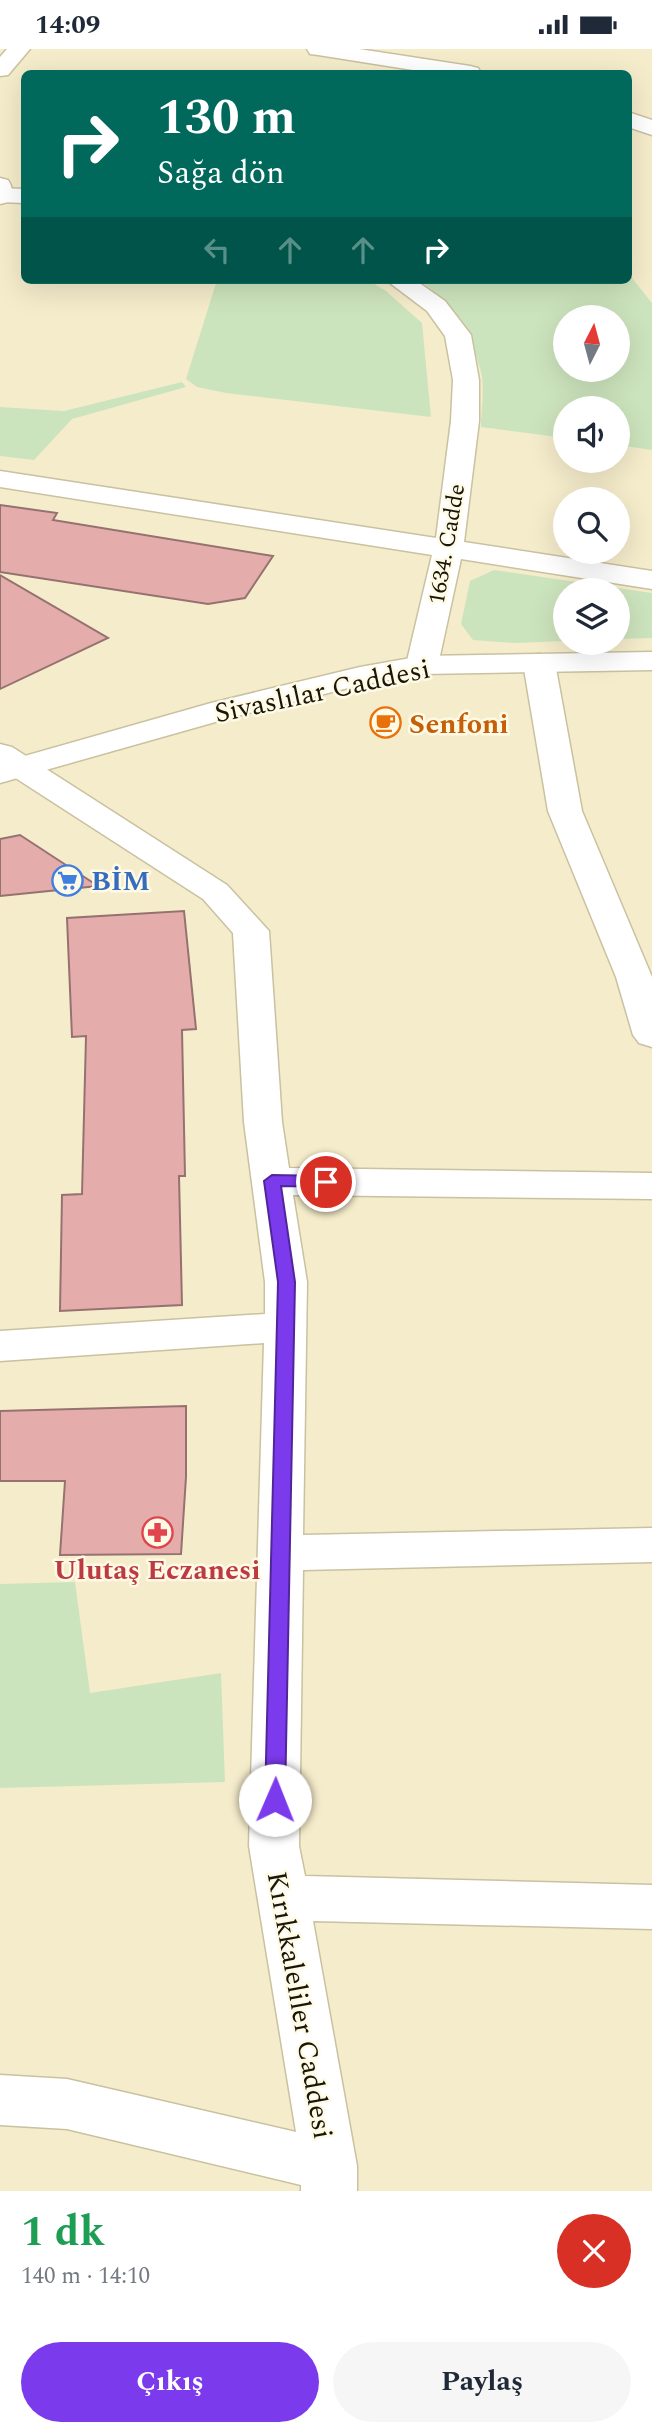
<!DOCTYPE html>
<html lang="tr">
<meta charset="utf-8">
<style>
:root{--surface:#fff;--page:#f6f6f7;--text:#1f2937;--muted:#747a83;--accent:#7c3aed}
body{margin:0;font-family:Spectral,serif;background:var(--page);color:var(--text);height:100vh;display:flex;flex-direction:column;font-size:26px;white-space:nowrap}
*{box-sizing:border-box;margin:0}
p{font-size:23px;color:var(--muted)}
.icon{flex:none;width:38px;height:38px;fill:none;stroke:currentColor;stroke-width:2;stroke-linecap:round;stroke-linejoin:round}
.map{position:relative;height:2142px;overflow:hidden}
.panel{display:flex;flex-direction:column;background:var(--surface);flex:1}
.panel>*{flex:none}
.guide{position:absolute;left:21px;top:21px;width:611px;height:214px;border-radius:10px;box-shadow:0 7px 28px #0002;background:#00695c;color:#fff;overflow:hidden}
.needle{width:46px;rotate:6deg}
.controls{position:absolute;left:553px;top:256px;display:grid;gap:14px}
.controls a{display:grid;place-items:center;width:77px;height:77px;border-radius:50%;background:var(--surface);box-shadow:0 7px 28px #0002;font-size:35px}
.pin{position:absolute;display:grid;place-items:center;width:60px;height:60px;color:#fff;margin:-30px;border:4px solid #fff;border-radius:50%;box-shadow:0 2px 7px #0007}
.me{position:absolute;width:77px;margin:-38px;rotate:1deg;stroke-linejoin:round;filter:drop-shadow(0 0 5px #0008)}
.turn{display:flex;align-items:center;gap:24px;height:147px;padding:0 21px;font-size:32px}
.turn .icon{width:91px;height:91px;stroke-width:2.5}
.turn b{display:block;font-size:49px;line-height:60px}
.lanes{display:flex;align-items:center;height:66px;padding:0 21px;background:#0003;justify-content:center;gap:35px;direction:ltr}
.lanes .off{opacity:.35}
.round{display:grid;place-items:center;flex:none;width:74px;height:74px;border-radius:37px;background:var(--page)}
.overview{display:flex;align-items:center;justify-content:space-between;height:119px;padding:0 21px}
h1{font-size:42px;font-weight:700;line-height:52px;color:#1e9e55}
.action{display:flex;gap:14px;margin-top:auto;padding:14px 21px}
.action a{flex:1;height:80px;border-radius:42px;background:var(--accent);color:#fff;font-size:28px;font-weight:700;line-height:80px;text-align:center}
.action a+a{background:var(--page);color:var(--text)}
.status{display:flex;justify-content:space-between;align-items:center;height:49px;padding:0 35px;background:var(--surface);direction:ltr}
.status svg{height:19px;fill:currentColor}
.map>svg:first-child{display:block}
.green{fill:#cce4bd;fill-rule:evenodd}
.building{fill:#e4adab;stroke:#957270;stroke-width:2}
.lines{fill:none;stroke-linecap:round;stroke-linejoin:round}
.minor-casing{stroke:#c9c1a0;stroke-width:3}
.tertiary-casing{stroke:#c9c1a0;stroke-width:3}
.secondary-casing{stroke:#c9c1a0;stroke-width:3}
.minor{fill:#fff;fill-rule:evenodd}
.tertiary{fill:#fff;fill-rule:evenodd}
.secondary{fill:#fff;fill-rule:evenodd}
.route{fill:#7c3aed;stroke:#51269a;stroke-width:2}
.labels{text-anchor:middle;stroke-width:5;stroke-linejoin:round;paint-order:stroke}
.far-street-label{font-size:23px;fill:#181509;stroke:#fffae5}
.street-label{font-size:28px;fill:#181509;stroke:#fffae5}
.food-label{font-size:28px;font-weight:bold;fill:#c56008;stroke:#fffae5;text-anchor:start}
.shop-label{font-size:28px;font-weight:bold;fill:#366cbe;stroke:#fffae5;text-anchor:start}
.health-label{font-size:28px;font-weight:bold;fill:#be3a42;stroke:#fffae5}
</style>
<div class="status"><b>14:09</b><svg viewBox="0 0 49 12"><path d="M0 12V9h3v3zM5 12V6h3v6zM10 12V3h3v9zM15 12V0h3v12zM26 1h20v11H26zM47 4h2v5h-2z"/></svg></div>
<div class="map">
<svg width="652" height="2142" viewBox="0 0 652 2142">
<rect width="100%" height="100%" fill="#f5eccb"/>
<g class="green">
<path d="M628,224L652,254V401L618,396V359H565V389L481,378C481,361 485,340 481,323C473,288 448,251 419,231H628ZM565,268H618V320H565Z"/>
<path d="M217,231H368L386,242L422,274L431,368L226,344L197,338L186,330Z"/>
<path d="M182,333L186,338L72,370L34,411L0,407V358L64,362Z"/>
<path d="M494,521L652,544V589L618,590V541H565V592L515,594L473,591L461,575L470,532Z"/>
<path d="M75,1533L90,1644L221,1624L225,1733L0,1739V1535Z"/>
</g>
<g class="building">
<path d="M0,456L57,464L53,471L273,507L245,549L208,555L0,523Z"/>
<path d="M0,526L108,589L0,640Z"/>
<path d="M20,786L98,837L0,847V790Z"/>
<path d="M184,862L196,980L182,981L185,1127H179L182,1256L60,1262L62,1146L82,1145L86,987L72,988L67,869Z"/>
<path d="M186,1357V1428L181,1505L60,1506L65,1432H0V1362Z"/>
</g>
<g class="lines">
<defs>
<g id="minor">
<path d="M307,0H359L470,17L478,19L481,24H432L318,6L310,5Z"/>
<path d="M628,63L652,71V86L628,78Z"/>
<path d="M0,139L24,140V154L0,153Z"/>
<path d="M386,231H415L445,252L471,286L479,331V372L464,493L652,522V540L461,510L438,616L433,623L422,625L411,623L406,616L432,506L0,438V422L436,489L451,372L453,331L445,287L427,262Z"/>
<path d="M539,605L550,607L555,614L582,762L652,928V998L639,994L633,986L616,928L548,762L523,614L528,607Z"/>
<path d="M0,695L12,698L227,836L269,882L282,1073L289,1119L652,1124V1150L293,1146L307,1233L303,1486L652,1479V1513L303,1521L299,1797L305,1827L652,1836V1880L313,1872L357,2117V2142H301V2136L67,2080L0,2076V2026L67,2030L296,2083L249,1797L264,1294L0,1312V1282L265,1265V1233L244,1073L233,884L203,850L0,719Z"/>
</g>
<g id="tertiary">
<path d="M7,0H30L8,26L0,27V8Z"/>
<path d="M0,129L8,131C13,138 13,146 8,153L0,155Z"/>
</g>
<path id="secondary" d="M652,603V621L422,625L360,636L233,668L0,734V714L211,654L360,618L422,607Z"/>
</defs>
<use href="#minor" class="minor-casing"/>
<use href="#tertiary" class="tertiary-casing"/>
<use href="#secondary" class="secondary-casing"/>
<use href="#minor" class="minor"/>
<use href="#tertiary" class="tertiary"/>
<use href="#secondary" class="secondary"/>
</g>
<path class="route" d="M272,1126L326,1127L334,1133L326,1138L281,1137L295,1233L285,1751L282,1757L275,1759L268,1757L265,1751L278,1233L264,1132Z"/>
<defs>
<symbol id="cafe-ring" viewBox="-11 -11 22 22"><circle r="9.5" fill="#fffae5" stroke="#e8710a" stroke-width="1.5"/><path d="M-5.5-4.5H6V0H3Q3 3.5 0 3.5H-2.5Q-5.5 3.5-5.5 0ZM3-3.2v2h1.7v-2ZM-6 4.5H4V6H-6Z" fill="#e8710a"/></symbol>
<symbol id="supermarket-ring" viewBox="-11 -11 22 22"><circle r="9.5" fill="#fffae5" stroke="#3f7fe0" stroke-width="1.5"/><path d="M-6-5.5h2.5l.6 2H6L4.5 2H-2.5L-4.4-4H-6ZM-1.5 3.2a1.3 1.3 0 1 0 .1 0ZM3 3.2a1.3 1.3 0 1 0 .1 0Z" fill="#3f7fe0"/></symbol>
<symbol id="pharmacy-ring" viewBox="-11 -11 22 22"><circle r="9.5" fill="#fffae5" stroke="#e0444e" stroke-width="1.5"/><path d="M-2-6h4v4h4v4h-4v4h-4v-4h-4v-4h4Z" fill="#e0444e"/></symbol>
</defs>
<g fill-rule="evenodd">
<use href="#cafe-ring" x="368" y="656" width="35" height="35"/>
<use href="#supermarket-ring" x="50" y="814" width="35" height="35"/>
<use href="#pharmacy-ring" x="140" y="1466" width="35" height="35"/>
</g>
<g class="labels">
<g class="far-street-label">
<text transform="translate(446 495) rotate(-80)" y="8">1634. Cadde</text>
</g>
<g class="street-label">
<text transform="translate(322 641) rotate(-12)" y="10">Sivaslılar Caddesi</text>
<text transform="translate(301 1956) rotate(80)" y="10">Kırıkkaleliler Caddesi</text>
</g>
<g class="food-label">
<text x="409" y="684">Senfoni</text>
</g>
<g class="shop-label">
<text x="91" y="841">BİM</text>
</g>
<g class="health-label">
<text x="157" y="1530">Ulutaş Eczanesi</text>
</g>
</g>
</svg>
<div class="controls">
<a><svg class="needle" viewBox="-14 -14 28 28"><path d="M0-13l5 13h-10z" fill="#e53935"/><path d="M0 13l5-13h-10z" fill="#747a83"/></svg></a>
<a><svg class="icon" aria-label="sound" viewBox="0 0 24 24"><path d="M4 9h4l5-4v14l-5-4H4zM17 9q2 3 0 6"/></svg></a>
<a><svg class="icon" aria-label="search" viewBox="0 0 24 24"><circle cx="10" cy="10" r="6"/><path d="M15 15l6 6"/></svg></a>
<a><svg class="icon" aria-label="layers" viewBox="0 0 24 24"><path d="M12 4l9 5-9 5-9-5zM3 14l9 5 9-5"/></svg></a>
</div>
<div class="pin" style="left:326px;top:1133px;background:#d93025"><svg class="icon" aria-label="arrive" viewBox="0 0 24 24"><path d="M6 21V4h12l-3 4 3 4H6"/></svg></div>
<svg class="me" style="left:275px;top:1751px" viewBox="-20 -20 40 40"><circle r="19" fill="#fff"/><path d="M0-13L10 11 0 6-10 11z" fill="#7c3aed"/></svg>
<div class="guide">
<div class="turn"><svg class="icon" aria-label="right" viewBox="0 0 24 24"><path d="M7 20v-9h11M14 6l5 5-5 5"/></svg><div><b>130 m</b>Sağa dön</div></div>
<div class="lanes"><svg class="icon off" aria-label="left" viewBox="0 0 24 24"><path d="M17 20v-9H6M10 6l-5 5 5 5"/></svg><svg class="icon off" aria-label="ahead" viewBox="0 0 24 24"><path d="M12 20V5M6 11l6-6 6 6"/></svg><svg class="icon off" aria-label="ahead" viewBox="0 0 24 24"><path d="M12 20V5M6 11l6-6 6 6"/></svg><svg class="icon" aria-label="right" viewBox="0 0 24 24"><path d="M7 20v-9h11M14 6l5 5-5 5"/></svg></div>
</div>
</div>
<section class="panel">
<div class="overview"><div><h1>1 dk</h1><p>140 m · 14:10</p></div><a class="round" style="background:#d93025;color:#fff"><svg class="icon" aria-label="close" viewBox="0 0 24 24"><path d="M6 6l12 12M18 6L6 18"/></svg></a></div>
<div class="action"><a>Çıkış</a><a>Paylaş</a></div>
</section>
